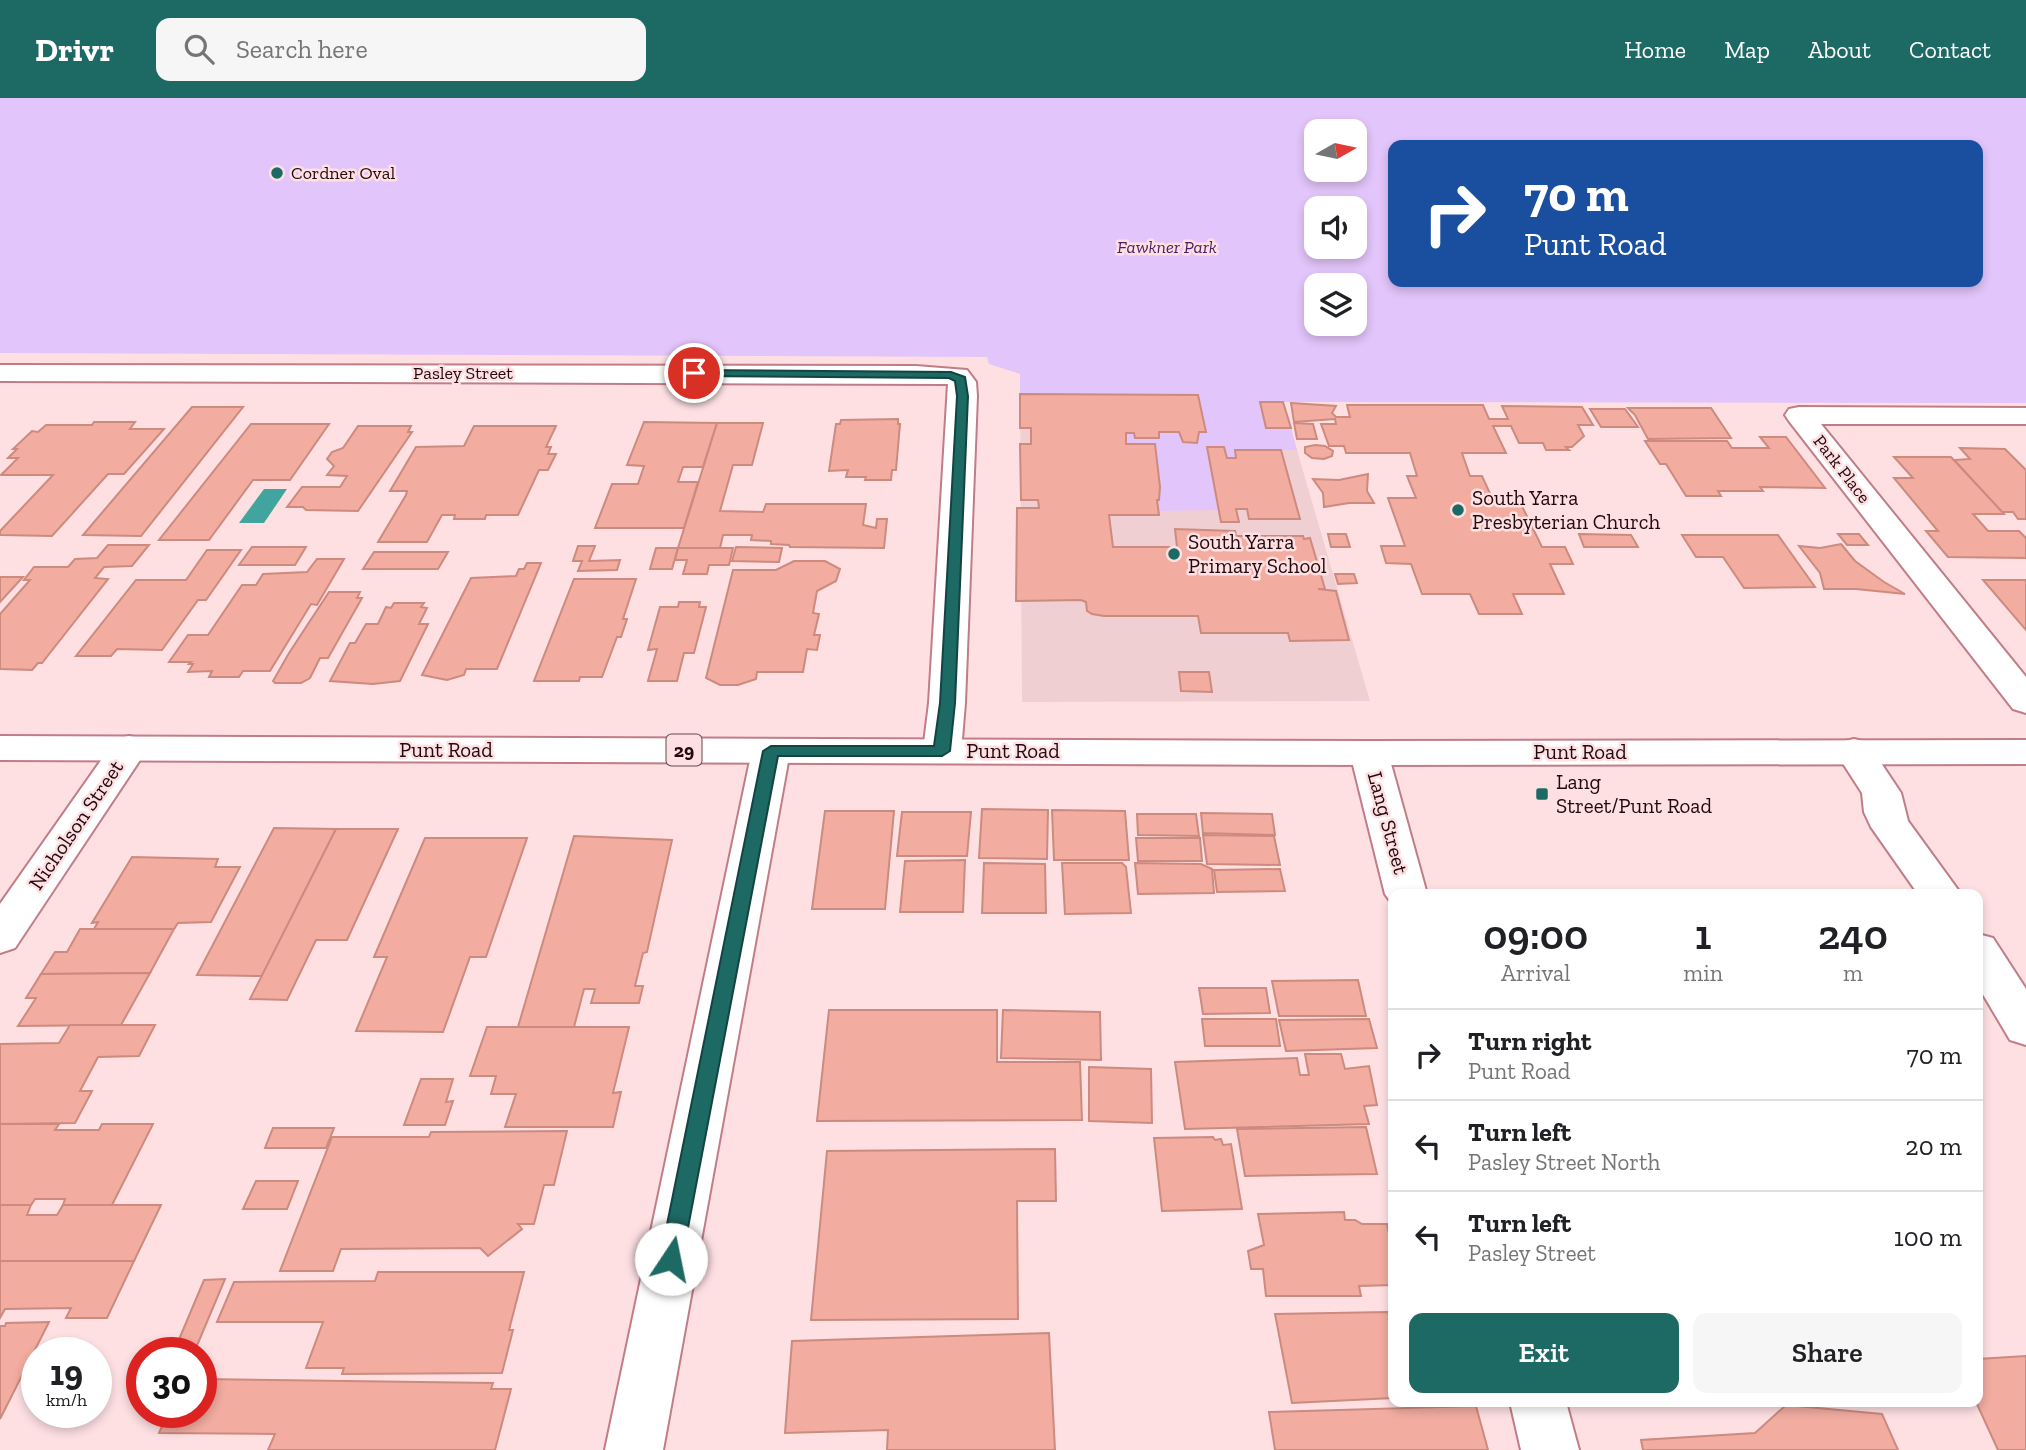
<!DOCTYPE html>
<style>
:root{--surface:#fff;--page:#f6f6f6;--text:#202124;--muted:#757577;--line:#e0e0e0;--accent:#1d6964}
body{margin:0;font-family:"Zilla Slab",serif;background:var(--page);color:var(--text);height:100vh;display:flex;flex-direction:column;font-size:26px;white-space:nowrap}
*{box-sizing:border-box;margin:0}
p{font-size:23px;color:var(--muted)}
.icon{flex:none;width:38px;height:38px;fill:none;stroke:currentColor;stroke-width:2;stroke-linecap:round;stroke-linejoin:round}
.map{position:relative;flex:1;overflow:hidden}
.sheet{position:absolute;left:1388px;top:791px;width:595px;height:518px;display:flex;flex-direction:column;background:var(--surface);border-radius:14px;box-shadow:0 4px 10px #0003}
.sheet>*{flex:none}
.banner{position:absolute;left:1388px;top:42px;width:595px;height:147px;border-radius:14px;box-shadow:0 4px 10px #0003;background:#1a4fa0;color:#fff;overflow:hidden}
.needle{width:46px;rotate:81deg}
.fabs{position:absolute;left:1304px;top:21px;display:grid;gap:14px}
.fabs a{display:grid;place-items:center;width:63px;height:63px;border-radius:14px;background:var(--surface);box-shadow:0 4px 10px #0003;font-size:35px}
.speed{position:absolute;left:21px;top:1239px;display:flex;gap:14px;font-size:35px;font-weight:700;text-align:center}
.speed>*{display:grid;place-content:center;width:91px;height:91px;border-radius:50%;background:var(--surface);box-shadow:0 4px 10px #0003;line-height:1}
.speed small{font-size:18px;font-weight:400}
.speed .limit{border:10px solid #d22;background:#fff;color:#111}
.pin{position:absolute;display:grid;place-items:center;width:60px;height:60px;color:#fff;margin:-30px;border:4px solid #fff;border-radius:50%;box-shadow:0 2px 7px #0007}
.me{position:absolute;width:77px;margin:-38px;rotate:11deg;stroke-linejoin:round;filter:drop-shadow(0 0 5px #0008)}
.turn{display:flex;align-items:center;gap:24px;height:147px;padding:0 21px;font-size:32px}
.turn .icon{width:91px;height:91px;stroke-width:2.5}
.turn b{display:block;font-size:49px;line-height:60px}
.eta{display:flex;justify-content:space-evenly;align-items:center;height:119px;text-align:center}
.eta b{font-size:42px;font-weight:600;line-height:49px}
.button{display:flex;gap:14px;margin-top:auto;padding:14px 21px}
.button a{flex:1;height:80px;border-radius:14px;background:var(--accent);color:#fff;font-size:28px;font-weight:600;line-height:80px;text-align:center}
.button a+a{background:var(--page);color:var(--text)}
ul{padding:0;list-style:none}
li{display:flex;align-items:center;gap:21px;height:91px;padding:0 21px;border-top:2px solid var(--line)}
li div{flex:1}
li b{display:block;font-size:26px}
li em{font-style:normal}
header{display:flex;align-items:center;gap:42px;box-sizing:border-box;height:98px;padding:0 35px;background:var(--accent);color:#fff}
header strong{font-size:33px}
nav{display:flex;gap:38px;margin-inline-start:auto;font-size:24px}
.search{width:490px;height:63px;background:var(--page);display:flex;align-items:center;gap:18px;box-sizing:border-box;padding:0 24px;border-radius:14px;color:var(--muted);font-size:26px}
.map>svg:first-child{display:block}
.built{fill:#f0cfd3}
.green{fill:#e2c5fa;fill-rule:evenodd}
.water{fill:#42a49e}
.building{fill:#f2aca0;stroke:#cd8a7f;stroke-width:2}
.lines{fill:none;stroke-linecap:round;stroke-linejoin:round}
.minor-casing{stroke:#c07d87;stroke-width:4}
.highway-casing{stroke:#c07d87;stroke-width:4}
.minor{fill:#fff;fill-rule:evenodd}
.highway{fill:#fff;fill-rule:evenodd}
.route{fill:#1d6964;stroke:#134441;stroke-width:2}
.poi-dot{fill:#1d6964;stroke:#fee0e3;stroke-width:2.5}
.labels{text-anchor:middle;stroke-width:5;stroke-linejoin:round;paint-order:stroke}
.far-poi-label{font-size:18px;fill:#21090e;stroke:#fee0e3;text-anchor:start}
.far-park-label{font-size:18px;font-style:italic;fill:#4a2066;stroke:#fee0e3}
.far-street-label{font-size:18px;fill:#21090e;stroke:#fee0e3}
.shield{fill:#fee0e3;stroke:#634a4e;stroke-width:2}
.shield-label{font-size:19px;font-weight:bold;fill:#21090e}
.poi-label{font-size:21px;fill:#21090e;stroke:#fee0e3;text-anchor:start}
.street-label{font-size:21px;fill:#21090e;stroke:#fee0e3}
</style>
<header>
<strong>Drivr</strong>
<div class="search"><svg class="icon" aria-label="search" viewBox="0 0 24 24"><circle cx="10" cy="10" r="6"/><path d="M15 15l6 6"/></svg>Search here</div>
<nav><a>Home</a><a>Map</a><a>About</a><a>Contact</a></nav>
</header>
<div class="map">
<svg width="2026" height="1352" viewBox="0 0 2026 1352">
<rect width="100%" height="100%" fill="#fee0e3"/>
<path class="built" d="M1020,296L1198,297L1200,304H1283L1370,603L1022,604Z"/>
<path class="green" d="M0,0H2026V305L1260,304L1266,330H1291L1297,352H1235L1236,360H1227L1224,349H1207L1218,412L1158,413L1126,346V335H1134L1135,340H1159V334H1179L1183,344L1197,345L1199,334H1206L1198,297L1020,296V276L989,266L987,259L0,255ZM1316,33H1354V72H1316ZM1393,47H1978V184H1393ZM1316,110H1354V149H1316ZM1316,187H1354V226H1316Z"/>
<path class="water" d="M264,391H287L264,425H239Z"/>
<g class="building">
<path d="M1020,296L1198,297L1206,334H1199L1197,345L1183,344L1179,334H1159V340H1135L1134,335H1126V346H1155L1160,389L1159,402H1157L1159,417H1109L1113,449H1177L1175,431L1235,433L1236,438H1303L1304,441L1310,440L1325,491H1318L1336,493L1349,542L1290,543L1288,535H1201L1198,518H1104L1092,516L1087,513L1086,504L1081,502L1016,503L1017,410H1039L1038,402H1021L1020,346H1031V330H1020Z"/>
<path d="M1260,304H1283L1291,330H1266Z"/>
<path d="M1291,305L1336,308L1332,315L1336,319H1350L1347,307H1483L1489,321H1508L1502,308L1582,309L1593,327H1578L1584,338L1572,349H1566L1569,352H1546L1543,345H1519L1511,328H1493L1506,355H1462L1470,378H1482L1492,400H1518L1542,449H1565L1573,466H1550L1564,496H1513L1522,516H1479L1470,496H1422L1411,466L1386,465L1381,448H1405L1388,400H1416L1407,378H1417L1410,355H1346L1344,348H1329L1321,326H1336L1335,321L1294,324Z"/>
<path d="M192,309H243L141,438L83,437Z"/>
<path d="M1628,310H1711L1731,340L1648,341L1635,317Z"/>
<path d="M1590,311H1625L1638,329H1601Z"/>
<path d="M898,321V326H900L896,372H892L891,382H865L866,379H846L848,372L829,373L836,326H840L841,322Z"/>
<path d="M94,324H135L130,331H164L124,376H108L52,438L0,437V433L53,377H1L18,360H8L17,351H13L32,333L38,334L46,327H92Z"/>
<path d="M644,324L717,325L703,369H683L678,384H698L684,430H595L612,386H638L644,368L627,367Z"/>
<path d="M717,325H763L752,367H733L720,413L763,414L766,406H866L863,427L876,430L877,421H887L884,450L790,449L789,447L771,446V443L751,442L752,437H723L720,450H678Z"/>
<path d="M1294,325L1313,326L1317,341H1297Z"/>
<path d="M251,326H329L290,382H253L209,442H159Z"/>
<path d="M358,328H411L408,334H412L358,413L306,412L303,409H287L302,389H340L347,378L327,377L334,368L327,361L332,354L343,350Z"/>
<path d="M474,328H556L546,349H551L548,356H556L548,372H539L518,417H486L485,421H454L455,417H442L427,444H378L406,397L407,393H390L416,349L464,348Z"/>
<path d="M1760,339H1786L1825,390L1760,389L1763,393H1718L1721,398H1686L1666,366H1660L1645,343H1727L1732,350H1769Z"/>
<path d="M1315,347L1325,348L1333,353L1332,358L1324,361L1312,360L1305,355V349Z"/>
<path d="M1207,349H1224L1227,360H1236L1235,352H1281L1300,421H1249L1247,411H1236L1239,424H1221Z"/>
<path d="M1960,350L2005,351L2026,372V421H2018L2013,414H2002L1954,362L1970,361Z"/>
<path d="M1894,359H1951L2004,416H1973L1988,433H2019L2026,440V460L1948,459L1926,433H1938L1894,380H1913Z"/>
<path d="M1368,376L1367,393L1374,405H1349L1324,409L1323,395L1313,381L1339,382Z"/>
<path d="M1328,436H1346L1350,449H1331Z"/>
<path d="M1579,436L1631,437L1638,449H1584Z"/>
<path d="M1838,436H1859L1868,447H1847Z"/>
<path d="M1682,437H1778L1815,489L1744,490L1723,459H1696Z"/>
<path d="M1841,446L1855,463L1884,484L1905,496L1856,491H1824L1820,475L1799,448L1820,450Z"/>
<path d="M108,447H149L132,468L104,469L95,480L108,481L42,565H38L32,572L0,571V516L30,482H24L34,469H68L75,461L97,460Z"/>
<path d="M578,448H595L589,463L620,462L617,472L578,473L582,463H573Z"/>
<path d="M252,449H306L295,467H239Z"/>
<path d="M736,449L782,450L779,464L732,463Z"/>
<path d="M656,450H678L672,471H650Z"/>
<path d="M678,450H733L729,467H709L707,476H683L687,462H675Z"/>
<path d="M207,452H241L206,502H198L162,552L117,551L111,558H76L136,482H186Z"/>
<path d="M374,454H448L438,471H363Z"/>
<path d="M317,461H344L317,507L311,506L270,573H243L239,579H209L212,573L188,574L193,566H189L191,564H169L188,537H208L242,487H256L263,476L307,474Z"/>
<path d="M794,463H825L840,471L836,483L817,493L813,515L819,516L814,537H820L817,552L807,551L803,574H757L756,581L738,587H720L706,580L733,472H776Z"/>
<path d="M527,465H541L497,571H466L464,577L447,582L422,577L471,480L516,478L519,471H524Z"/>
<path d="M1335,476H1354L1357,485L1338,486Z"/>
<path d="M0,479H23L0,504Z"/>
<path d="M574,481H636L623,521H627L621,539H617L602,579H580L579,583H534Z"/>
<path d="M1983,482H2026V532Z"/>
<path d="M329,494H360L357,500H362L328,560H320L310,580L301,585H275L273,583L289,555Z"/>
<path d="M679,504H700L699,509H706L694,555H684L677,583H648L657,551L648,552L660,509H678Z"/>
<path d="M394,505H424L421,509L427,510L419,526H428L400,583L373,586L330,583L350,545H355L366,526H378L386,509L391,510Z"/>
<path d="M1179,574H1209L1212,594L1181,593Z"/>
<path d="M982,711L1048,712L1047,761L979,760Z"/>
<path d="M1052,712L1125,713L1129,762H1054Z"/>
<path d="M825,713H894L885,811H812Z"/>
<path d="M902,714H971L967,758H897Z"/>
<path d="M1201,715L1272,716L1275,737L1203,735Z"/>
<path d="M1137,716H1196L1199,738L1138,737Z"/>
<path d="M274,730L336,731L262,878L197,877Z"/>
<path d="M336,731H398L347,842H316L287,902L250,901Z"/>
<path d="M1203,737L1274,738L1280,767L1207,766Z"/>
<path d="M574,738L672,742L647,854L643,855L635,888H643L639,905H591L595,891H584L574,929H518Z"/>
<path d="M425,740H527L486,859H470L443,934L356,933L387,859H374Z"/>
<path d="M1136,740H1200L1202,763H1138Z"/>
<path d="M132,759L218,761L215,769H240L211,824L178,825L174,831H94L98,824L92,825Z"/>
<path d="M965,762L963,814H900L905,763Z"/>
<path d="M984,765L1045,766L1046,815H982Z"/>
<path d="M1062,765H1122L1126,769L1131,815L1065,816Z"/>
<path d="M1135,765L1201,766L1212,771L1214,795L1138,796Z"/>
<path d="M1280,771L1285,793L1217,794L1214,772Z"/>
<path d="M80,831H174L150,875L41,876L55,854H67Z"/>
<path d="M150,875L121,927L18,928L36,900H26L41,876Z"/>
<path d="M1358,882L1366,918H1279L1272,883Z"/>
<path d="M1199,890H1266L1270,915L1203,916Z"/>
<path d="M829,912H997V964H1080L1082,1022L817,1023Z"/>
<path d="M1003,912L1100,914L1101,962L1001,960Z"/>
<path d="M1202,921H1276L1280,948H1205Z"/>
<path d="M1369,921L1377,950L1286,953L1279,922Z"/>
<path d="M70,927H155L139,958L98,959L80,993H92L75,1025L0,1026V946L59,945Z"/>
<path d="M487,929H629L613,995L621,994L613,1029H505L516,996H491L496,978H470Z"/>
<path d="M1305,956H1341L1345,971L1369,968L1377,1007L1364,1008L1369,1026L1185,1031L1175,964L1297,960L1300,977H1309Z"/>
<path d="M1089,969L1151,971L1152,1025L1089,1023Z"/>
<path d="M421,981H453L446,1004L453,1003L445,1027H404Z"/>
<path d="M0,1026H59L55,1032H99L102,1026H153L112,1107H63L65,1101H35L31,1107H0Z"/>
<path d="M1366,1029L1377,1076L1245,1078L1237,1031Z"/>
<path d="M273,1030H334L326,1050H265Z"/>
<path d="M567,1033L554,1087H544L534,1126H518L522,1131L488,1158L480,1150L341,1151L333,1173H280L332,1039H429L431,1034Z"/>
<path d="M1213,1039L1215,1042L1221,1041L1223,1047L1231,1046L1242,1111L1162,1113L1154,1040Z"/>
<path d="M1055,1051L1056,1103H1017L1018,1221L811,1222L827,1053Z"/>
<path d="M256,1083H298L287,1111H243Z"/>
<path d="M0,1107H31L27,1117H57L63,1107H161L134,1163H0Z"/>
<path d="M1344,1114L1345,1122H1355L1362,1126H1387L1393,1155V1187L1359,1188L1361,1198H1266L1263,1171H1251L1248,1153L1264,1147L1258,1116Z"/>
<path d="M0,1163H134L107,1220H66L71,1210L5,1211L0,1220Z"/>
<path d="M378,1174H524L509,1232H513L502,1275L342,1276L344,1270H306L323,1224H217L234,1184L375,1183Z"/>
<path d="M225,1181L196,1250L175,1251L204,1182Z"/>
<path d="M1388,1214L1393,1235V1300L1292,1305L1275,1216Z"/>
<path d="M49,1224L0,1321V1228H5L6,1225Z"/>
<path d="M1049,1235L1055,1352H887L888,1332L785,1335L792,1243Z"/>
<path d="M2026,1258V1352H1998L1976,1304L1978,1261Z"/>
<path d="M201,1281L493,1285L491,1291H511L495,1352H268L275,1336L159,1335L168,1314H201Z"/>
<path d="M1786,1307L1882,1316L1898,1352H1643L1641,1342L1755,1335Z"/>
<path d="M1476,1308L1488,1352H1275L1269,1314Z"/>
</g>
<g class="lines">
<defs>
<g id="minor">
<path d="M0,267L916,268L967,272L976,284L977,298L965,605L961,653L955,662L942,665L929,662L923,653L929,605L948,286L0,283Z"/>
<path d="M1799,309L2026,310V326H1821L2026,579V615L2013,611L1789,323L1785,317L1789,311Z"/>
<path d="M129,638L142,641L148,650L15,850L0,855V806L116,641Z"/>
<path d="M771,641L784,644L790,653L663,1352H605L752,653L758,644Z"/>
<path d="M1854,641L1867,644L1901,695L1908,723L1961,796H1918L1871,729L1864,714L1862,695L1835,653L1841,644Z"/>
<path d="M1369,643L1382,646L1388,655L1427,796H1393V807L1385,796L1350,655L1356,646Z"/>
<path d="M1978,836L1993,840L2026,891V947L2010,942L1978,888Z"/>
<path d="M1510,1304H1566L1579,1352H1521Z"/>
</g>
<path id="highway" d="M0,638L1369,643L2026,642V666L1369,667L0,662Z"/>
</defs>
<use href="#minor" class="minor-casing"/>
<use href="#highway" class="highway-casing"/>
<use href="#minor" class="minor"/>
<use href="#highway" class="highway"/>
</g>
<path class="route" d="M694,272L951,274L965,279L968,298L955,605L950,653L942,658H778L682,1161L679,1168L671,1171L663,1168L660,1161L763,653L771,648H934L940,605L957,298L955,283L949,280L690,278L689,275Z"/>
<g class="poi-dot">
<circle cx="277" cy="75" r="7"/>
<circle cx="1458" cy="412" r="7"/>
<circle cx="1174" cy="456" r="7"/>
<rect x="1535" y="689" width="14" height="14" rx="3.5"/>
</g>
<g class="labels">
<g class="far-poi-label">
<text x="291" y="81">Cordner Oval</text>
</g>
<g class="far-park-label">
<text x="1167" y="155">Fawkner Park</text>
</g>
<g class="far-street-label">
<text x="463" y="281">Pasley Street</text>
<text transform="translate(1842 371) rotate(52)" y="6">Park Place</text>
</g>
<rect class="shield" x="666.5" y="636.5" width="35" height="31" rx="5"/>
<g class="shield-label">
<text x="684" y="659">29</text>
</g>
<g class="poi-label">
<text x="1472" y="407">South Yarra<tspan x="1472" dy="24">Presbyterian Church</tspan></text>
<text x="1188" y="451">South Yarra<tspan x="1188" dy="24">Primary School</tspan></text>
<text x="1556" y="691">Lang<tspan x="1556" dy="24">Street/Punt Road</tspan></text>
</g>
<g class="street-label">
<text x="446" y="659">Punt Road</text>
<text x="1013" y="660">Punt Road</text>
<text x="1580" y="661">Punt Road</text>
<text transform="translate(1388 725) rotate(75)" y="7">Lang Street</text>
<text transform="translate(76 727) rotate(-56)" y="7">Nicholson Street</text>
</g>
</g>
</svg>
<div class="fabs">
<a><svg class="needle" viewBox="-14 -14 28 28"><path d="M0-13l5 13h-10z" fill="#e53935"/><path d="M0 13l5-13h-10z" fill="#757577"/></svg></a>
<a><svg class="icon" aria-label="sound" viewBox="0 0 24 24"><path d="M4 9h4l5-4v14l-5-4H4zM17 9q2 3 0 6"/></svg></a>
<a><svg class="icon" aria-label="layers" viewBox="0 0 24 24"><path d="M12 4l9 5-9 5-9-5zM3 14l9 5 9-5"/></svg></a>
</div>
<div class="speed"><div>19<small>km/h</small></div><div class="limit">30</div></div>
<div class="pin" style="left:694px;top:275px;background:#d93025"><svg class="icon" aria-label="arrive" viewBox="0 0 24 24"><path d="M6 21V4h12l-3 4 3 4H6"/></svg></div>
<svg class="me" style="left:671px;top:1161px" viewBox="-20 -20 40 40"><circle r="19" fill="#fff"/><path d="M0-13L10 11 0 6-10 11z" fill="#1d6964"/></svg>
<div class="banner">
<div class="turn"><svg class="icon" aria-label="right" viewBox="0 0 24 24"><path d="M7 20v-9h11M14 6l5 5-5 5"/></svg><div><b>70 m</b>Punt Road</div></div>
</div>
<section class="sheet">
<div class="eta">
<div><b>09:00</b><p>Arrival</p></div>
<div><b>1</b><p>min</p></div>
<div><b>240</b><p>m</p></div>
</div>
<ul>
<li><svg class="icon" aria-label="right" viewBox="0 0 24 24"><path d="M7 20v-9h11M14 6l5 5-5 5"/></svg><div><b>Turn right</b><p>Punt Road</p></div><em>70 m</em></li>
<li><svg class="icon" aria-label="left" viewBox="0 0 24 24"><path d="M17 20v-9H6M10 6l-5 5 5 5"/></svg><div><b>Turn left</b><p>Pasley Street North</p></div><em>20 m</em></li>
<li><svg class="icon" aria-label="left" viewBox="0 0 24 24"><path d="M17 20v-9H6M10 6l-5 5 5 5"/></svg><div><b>Turn left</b><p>Pasley Street</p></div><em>100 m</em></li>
</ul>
<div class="button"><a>Exit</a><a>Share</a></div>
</section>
</div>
